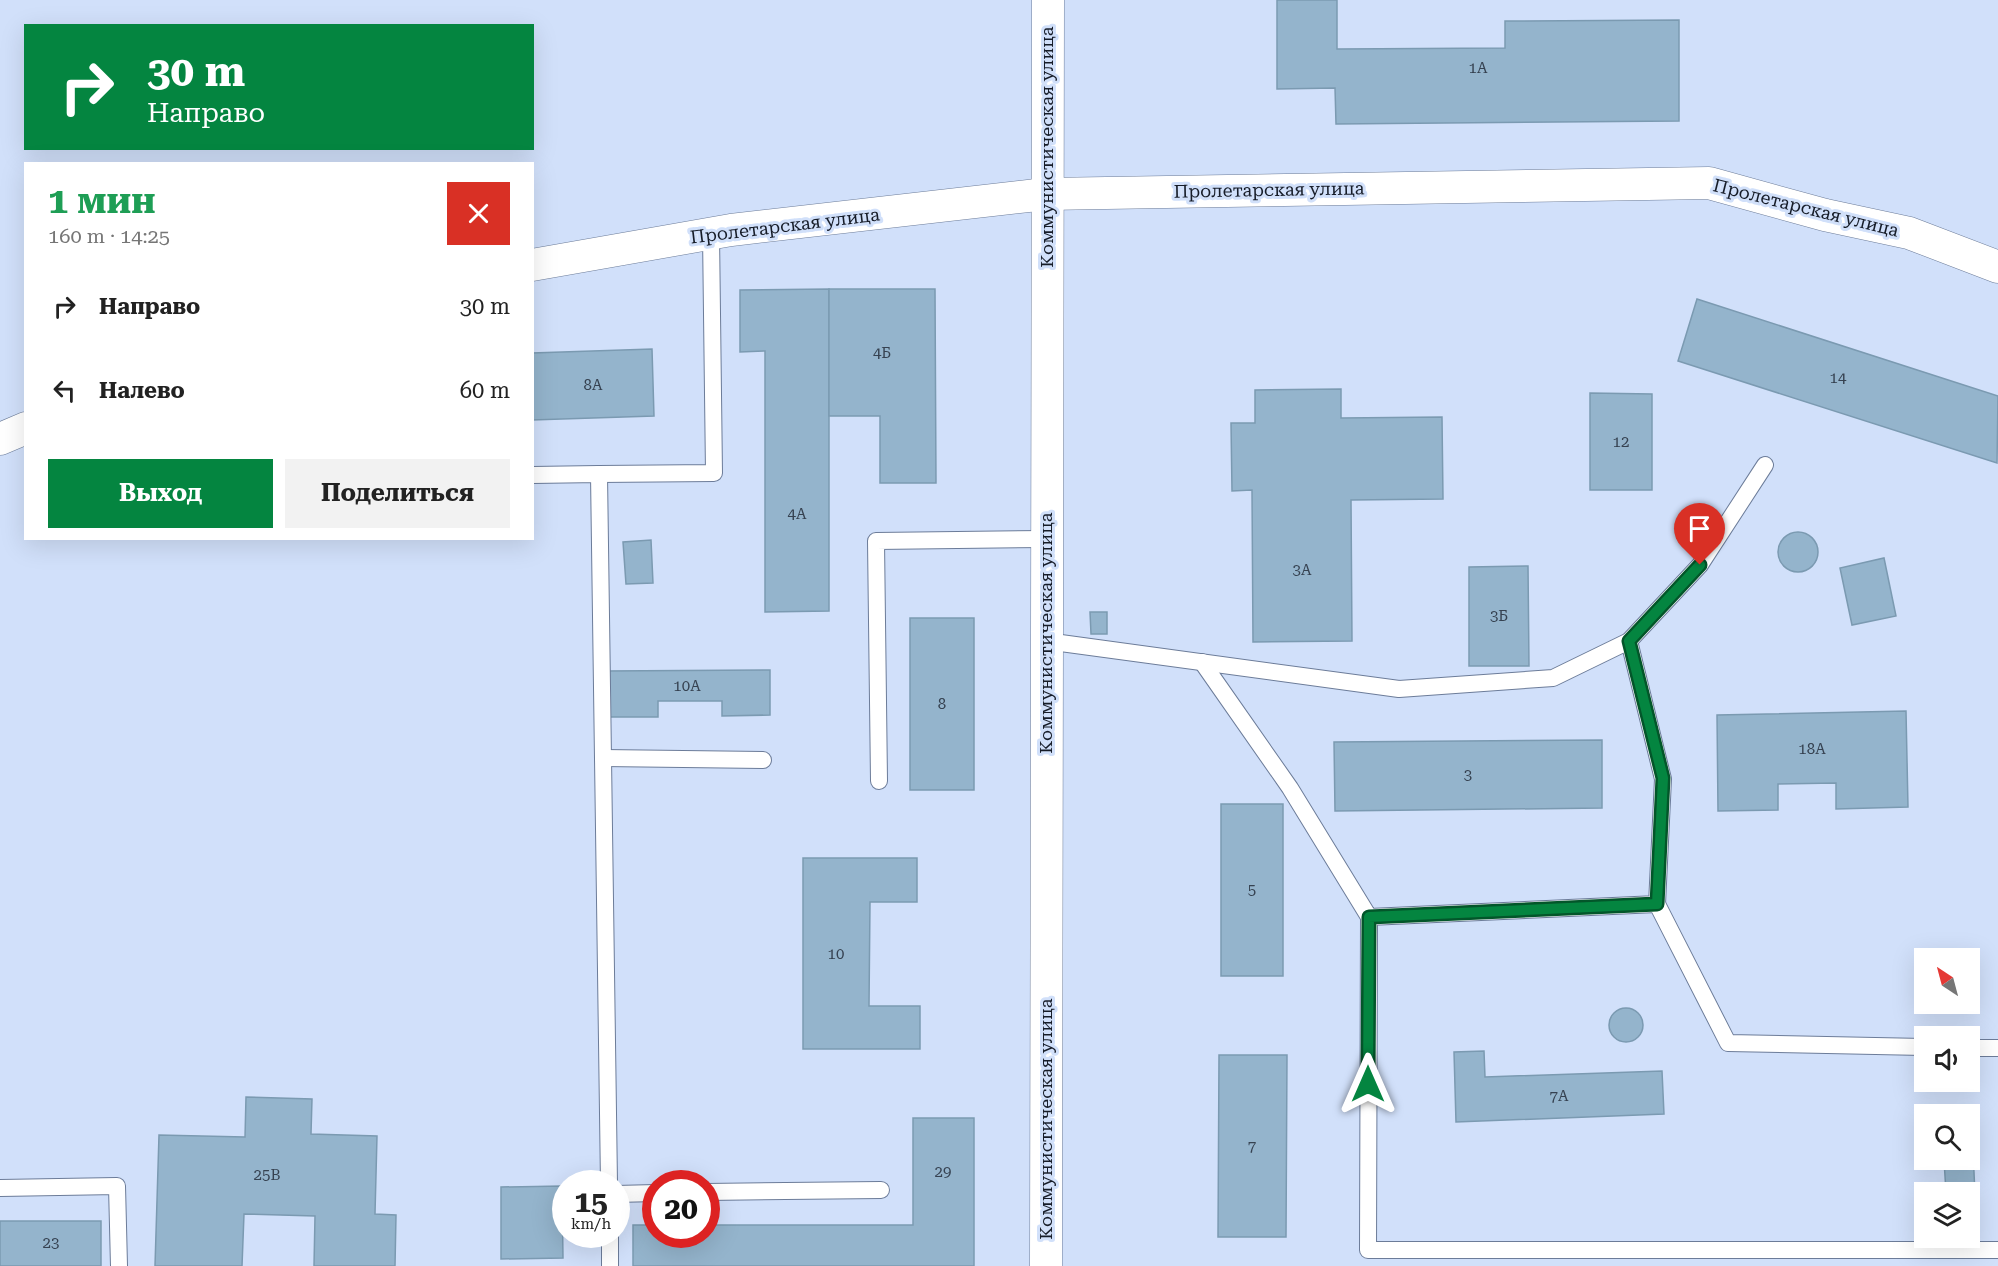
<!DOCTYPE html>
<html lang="ru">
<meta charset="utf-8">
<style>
:root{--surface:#fff;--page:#f2f2f2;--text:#222;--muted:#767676;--accent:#048540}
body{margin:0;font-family:"Roboto Serif",serif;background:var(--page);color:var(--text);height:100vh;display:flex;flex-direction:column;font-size:22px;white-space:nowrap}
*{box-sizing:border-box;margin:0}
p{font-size:20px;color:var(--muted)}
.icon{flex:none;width:33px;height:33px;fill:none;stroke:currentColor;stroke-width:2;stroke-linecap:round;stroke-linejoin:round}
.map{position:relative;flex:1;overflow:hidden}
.sheet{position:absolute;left:24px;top:162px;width:510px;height:378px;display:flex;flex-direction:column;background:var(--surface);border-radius:0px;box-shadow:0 6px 24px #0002}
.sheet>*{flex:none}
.guide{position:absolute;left:24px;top:24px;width:510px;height:126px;border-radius:0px;box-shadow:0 6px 24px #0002;background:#048540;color:#fff;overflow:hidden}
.needle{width:39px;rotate:324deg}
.controls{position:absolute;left:1914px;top:948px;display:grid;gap:12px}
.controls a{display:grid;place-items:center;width:66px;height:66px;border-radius:0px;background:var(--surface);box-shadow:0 6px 24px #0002;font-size:30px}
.speed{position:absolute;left:552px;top:1170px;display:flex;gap:12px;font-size:30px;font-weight:700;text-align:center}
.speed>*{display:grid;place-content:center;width:78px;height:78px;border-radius:50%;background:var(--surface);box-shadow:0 6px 24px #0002;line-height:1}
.speed small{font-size:15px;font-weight:400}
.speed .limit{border:9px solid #d22;background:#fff;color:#111}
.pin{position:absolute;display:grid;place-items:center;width:51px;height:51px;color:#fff;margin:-62px -26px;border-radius:50% 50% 50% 0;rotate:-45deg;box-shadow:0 0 6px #0007}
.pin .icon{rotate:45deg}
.me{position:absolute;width:66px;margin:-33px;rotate:0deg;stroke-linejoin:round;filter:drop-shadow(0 0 4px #0008)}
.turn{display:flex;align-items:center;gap:21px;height:126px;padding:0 24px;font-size:27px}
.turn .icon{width:78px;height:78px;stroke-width:2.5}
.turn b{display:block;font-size:42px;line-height:51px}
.round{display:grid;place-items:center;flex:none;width:63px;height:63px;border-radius:0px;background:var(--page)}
.head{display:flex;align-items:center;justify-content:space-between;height:102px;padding:0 24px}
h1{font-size:36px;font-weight:700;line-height:45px;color:#1e9e55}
.primary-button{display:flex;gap:12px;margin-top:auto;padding:12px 24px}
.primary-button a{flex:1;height:69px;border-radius:0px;background:var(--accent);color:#fff;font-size:24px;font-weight:700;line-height:69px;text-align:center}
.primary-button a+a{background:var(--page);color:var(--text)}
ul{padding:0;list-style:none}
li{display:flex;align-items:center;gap:18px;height:84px;padding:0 24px}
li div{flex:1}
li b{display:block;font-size:22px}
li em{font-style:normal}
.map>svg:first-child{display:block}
.building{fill:#94b4cc;stroke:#7b9ab1;stroke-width:1.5}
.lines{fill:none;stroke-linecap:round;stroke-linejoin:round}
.lane-casing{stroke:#6c7c99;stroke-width:18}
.street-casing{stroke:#6c7c99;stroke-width:33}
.lane{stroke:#fff;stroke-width:16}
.street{stroke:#fff;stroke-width:32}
.route-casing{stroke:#03562a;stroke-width:15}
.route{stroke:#048540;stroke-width:10}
.labels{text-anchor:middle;stroke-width:6;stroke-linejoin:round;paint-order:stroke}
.number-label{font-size:15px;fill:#364251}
.street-label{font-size:18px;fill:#161c28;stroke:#d1e0fa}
</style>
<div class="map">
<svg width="1998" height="1266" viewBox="0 0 1998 1266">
<rect width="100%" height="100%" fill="#d1e0fa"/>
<g class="building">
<path d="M1277,0H1337V49L1505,48V21L1679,20V121L1336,124L1335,88L1277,89Z"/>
<path d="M829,289V611L765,612V351L740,352V290Z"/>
<path d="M829,289H935L936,483H880V416H829Z"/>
<path d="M1697,299L1998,396L1997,463L1678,361Z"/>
<path d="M652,349L654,416L532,420V353Z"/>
<path d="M1341,389V418L1442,417L1443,499L1351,500L1352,641L1253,642L1252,490L1232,491L1231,423H1255V390Z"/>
<path d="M1590,393L1652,394V490H1590Z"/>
<circle cx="1798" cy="552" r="20"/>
<path d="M651,540L653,583L626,584L623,542Z"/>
<path d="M1884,558L1896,616L1852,625L1840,568Z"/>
<path d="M1528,566L1529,666H1469V567Z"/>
<path d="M1090,612H1107V634H1091Z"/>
<rect x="910" y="618" width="64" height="172"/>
<path d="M770,670V715L722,716V701H658V717H605L604,671Z"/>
<path d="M1906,711L1908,807L1836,809V783L1778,784V810L1718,811L1717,715Z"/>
<path d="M1602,740V808L1335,811L1334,742Z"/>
<rect x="1221" y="804" width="62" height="172"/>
<path d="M803,858H917V902H870L869,1006H920V1049H803Z"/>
<circle cx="1626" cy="1025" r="17"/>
<path d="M1484,1051L1485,1077L1662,1071L1664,1114L1456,1122L1454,1052Z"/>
<path d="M1219,1055H1287L1286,1237H1218Z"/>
<path d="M246,1097L312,1099L311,1134L377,1136L375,1214L396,1215L395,1266H314L315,1216L244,1214L242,1266H155L159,1135L245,1137Z"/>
<path d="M913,1118H974V1266H633V1225H656V1234H706V1225H913Z"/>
<path d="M1970,1151H1973L1975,1194L1946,1192L1944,1160H1970Z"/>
<path d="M562,1186L563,1258L501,1259V1187Z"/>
<rect x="0" y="1221" width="101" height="45"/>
</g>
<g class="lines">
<defs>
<g id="lane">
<path d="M599,474L714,473L711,234"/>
<path d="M532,475L599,474L609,1184"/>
<path d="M1046,641L1399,689L1553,678L1629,641L1700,565L1765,465"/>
<path d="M1202,662L1290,788L1369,917L1657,904L1663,779L1629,641"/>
<path d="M603,758L763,760"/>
<path d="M879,781L876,541L1046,539"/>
<path d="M1657,904L1728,1043L1924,1047"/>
<path d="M1369,917L1368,1250H1998"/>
<path d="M1970,1048H1998"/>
<path d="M0,1188L117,1186L119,1266"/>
<path d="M706,1192L881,1190"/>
<path d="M616,1194L656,1193"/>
<path d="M610,1234V1266"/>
</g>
<g id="street">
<path d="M532,265L731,230L1046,194L1709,183L1825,215L1909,233L1998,267"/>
<path d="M0,439L26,428"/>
<path d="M1046,1266L1048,0"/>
</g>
</defs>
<use href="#lane" class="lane-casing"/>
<use href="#street" class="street-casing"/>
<use href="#lane" class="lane"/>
<use href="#street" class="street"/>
</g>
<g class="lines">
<defs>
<path id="route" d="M1368,1084L1369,917L1657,904L1663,778L1629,641L1700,565"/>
</defs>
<use href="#route" class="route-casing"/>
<use href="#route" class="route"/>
</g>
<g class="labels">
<g class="number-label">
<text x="1478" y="73">1А</text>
<text x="882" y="358">4Б</text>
<text x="1838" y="383">14</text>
<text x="593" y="390">8А</text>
<text x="1621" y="447">12</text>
<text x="797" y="519">4А</text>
<text x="1302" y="575">3А</text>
<text x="1499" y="621">3Б</text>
<text x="687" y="691">10А</text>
<text x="942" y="709">8</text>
<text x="1812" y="754">18А</text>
<text x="1468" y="780">3</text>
<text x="1252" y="895">5</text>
<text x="836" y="959">10</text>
<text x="1559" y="1101">7А</text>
<text x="1252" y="1151">7</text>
<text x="943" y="1177">29</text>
<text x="267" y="1180">25В</text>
<text x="51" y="1248">23</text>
</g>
<g class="street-label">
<text transform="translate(1047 147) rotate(-90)" y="6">Коммунистическая улица</text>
<text transform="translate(1269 190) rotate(-1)" y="6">Пролетарская улица</text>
<text transform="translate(1806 208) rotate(14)" y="6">Пролетарская улица</text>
<text transform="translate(785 226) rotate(-7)" y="6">Пролетарская улица</text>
<text transform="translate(1046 633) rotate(-90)" y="6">Коммунистическая улица</text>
<text transform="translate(1046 1119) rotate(-90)" y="6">Коммунистическая улица</text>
</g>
</g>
</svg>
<div class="controls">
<a><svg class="needle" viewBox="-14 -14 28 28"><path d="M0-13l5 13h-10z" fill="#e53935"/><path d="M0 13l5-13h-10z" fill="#767676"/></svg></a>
<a><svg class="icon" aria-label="sound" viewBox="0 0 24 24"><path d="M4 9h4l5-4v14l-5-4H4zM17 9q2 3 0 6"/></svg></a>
<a><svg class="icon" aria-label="search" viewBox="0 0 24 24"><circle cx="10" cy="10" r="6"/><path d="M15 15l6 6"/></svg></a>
<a><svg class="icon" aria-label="layers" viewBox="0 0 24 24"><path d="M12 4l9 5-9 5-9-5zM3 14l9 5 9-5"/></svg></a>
</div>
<div class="speed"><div>15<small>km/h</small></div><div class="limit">20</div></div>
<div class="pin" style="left:1700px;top:565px;background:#d93025"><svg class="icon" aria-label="arrive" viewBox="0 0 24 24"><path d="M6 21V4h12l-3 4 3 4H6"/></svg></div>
<svg class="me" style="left:1368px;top:1084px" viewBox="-20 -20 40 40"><path d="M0-17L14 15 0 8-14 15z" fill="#048540" stroke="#fff" stroke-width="4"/></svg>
<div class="guide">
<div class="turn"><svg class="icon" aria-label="right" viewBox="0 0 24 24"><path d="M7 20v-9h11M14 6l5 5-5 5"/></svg><div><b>30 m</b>Направо</div></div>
</div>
<section class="sheet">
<div class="head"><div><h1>1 мин</h1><p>160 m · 14:25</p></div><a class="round" style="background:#d93025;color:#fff"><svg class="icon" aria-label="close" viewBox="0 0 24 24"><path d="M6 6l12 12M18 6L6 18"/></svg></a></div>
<ul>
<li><svg class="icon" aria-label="right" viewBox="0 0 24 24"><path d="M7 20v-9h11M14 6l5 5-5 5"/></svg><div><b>Направо</b></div><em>30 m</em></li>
<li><svg class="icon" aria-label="left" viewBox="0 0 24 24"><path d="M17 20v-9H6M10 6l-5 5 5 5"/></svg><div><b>Налево</b></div><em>60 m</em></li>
</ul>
<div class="primary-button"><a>Выход</a><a>Поделиться</a></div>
</section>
</div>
